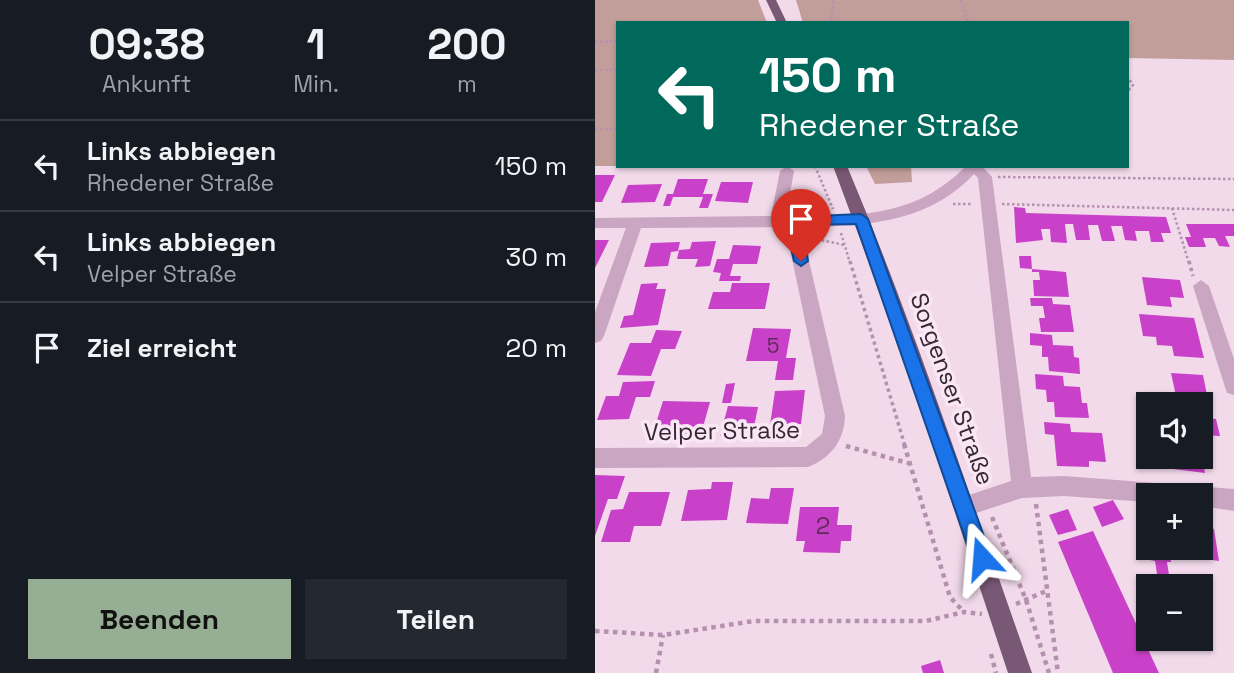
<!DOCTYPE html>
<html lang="de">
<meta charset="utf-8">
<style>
:root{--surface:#171b24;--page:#242831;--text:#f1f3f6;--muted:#9ea1a6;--line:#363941;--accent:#96ae93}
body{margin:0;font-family:"Space Grotesk",sans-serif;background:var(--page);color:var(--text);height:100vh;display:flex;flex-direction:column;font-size:26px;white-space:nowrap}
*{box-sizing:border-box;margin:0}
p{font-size:23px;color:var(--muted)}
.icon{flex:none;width:38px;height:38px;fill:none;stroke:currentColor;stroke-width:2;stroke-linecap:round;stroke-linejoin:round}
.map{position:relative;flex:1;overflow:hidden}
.sheet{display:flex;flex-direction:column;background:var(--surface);width:595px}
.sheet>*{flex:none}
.top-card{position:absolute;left:21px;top:21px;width:513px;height:147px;border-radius:0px;box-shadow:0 2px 5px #0004;background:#00695c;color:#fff;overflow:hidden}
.controls{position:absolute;left:541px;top:392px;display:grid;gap:14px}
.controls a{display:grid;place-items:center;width:77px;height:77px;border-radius:0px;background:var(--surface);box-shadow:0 2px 5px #0004;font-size:35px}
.pin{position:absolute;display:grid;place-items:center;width:60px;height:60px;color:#fff;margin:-72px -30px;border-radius:50% 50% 50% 0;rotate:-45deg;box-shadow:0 0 7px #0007}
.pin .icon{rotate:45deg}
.me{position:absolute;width:77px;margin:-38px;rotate:341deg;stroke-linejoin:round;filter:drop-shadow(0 0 5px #0008)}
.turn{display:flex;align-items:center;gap:24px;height:147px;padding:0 28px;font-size:32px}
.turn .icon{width:91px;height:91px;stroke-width:2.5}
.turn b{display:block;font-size:49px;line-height:60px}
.eta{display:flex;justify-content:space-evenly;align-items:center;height:119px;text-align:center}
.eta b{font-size:42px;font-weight:700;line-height:49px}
.primary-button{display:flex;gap:14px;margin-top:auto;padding:14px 28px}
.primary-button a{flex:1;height:80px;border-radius:0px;background:var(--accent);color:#111;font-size:28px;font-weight:700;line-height:80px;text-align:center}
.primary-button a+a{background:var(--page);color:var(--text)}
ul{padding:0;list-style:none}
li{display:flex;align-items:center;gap:21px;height:91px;padding:0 28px;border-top:2px solid var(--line)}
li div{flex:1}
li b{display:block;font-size:26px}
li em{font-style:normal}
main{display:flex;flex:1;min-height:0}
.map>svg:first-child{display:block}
.green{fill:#c29e9a}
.building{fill:#c941c8}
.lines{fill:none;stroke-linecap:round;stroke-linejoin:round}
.path-far2{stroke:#b690af;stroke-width:2.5;stroke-dasharray:2.5 2.5;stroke-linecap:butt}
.path-far1{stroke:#b690af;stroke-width:3.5;stroke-dasharray:3.5 3.5;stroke-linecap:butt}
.path{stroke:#b690af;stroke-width:4.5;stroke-dasharray:4.5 4.5;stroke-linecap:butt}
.minor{fill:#cba6c2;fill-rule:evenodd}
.major{fill:#795875;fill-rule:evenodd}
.route{fill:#1a73e8;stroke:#114b97;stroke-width:2}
.labels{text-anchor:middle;stroke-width:7;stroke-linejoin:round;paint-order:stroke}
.number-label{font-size:21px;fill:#5b2e5a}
.street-label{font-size:24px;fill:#362735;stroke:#fae6f4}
.near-number-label{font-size:24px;fill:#5b2e5a}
</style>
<main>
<section class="sheet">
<div class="eta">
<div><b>09:38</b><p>Ankunft</p></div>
<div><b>1</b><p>Min.</p></div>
<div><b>200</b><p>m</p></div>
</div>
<ul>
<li><svg class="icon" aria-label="left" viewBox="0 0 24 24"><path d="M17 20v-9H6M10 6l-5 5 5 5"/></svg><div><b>Links abbiegen</b><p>Rhedener Straße</p></div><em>150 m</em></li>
<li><svg class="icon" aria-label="left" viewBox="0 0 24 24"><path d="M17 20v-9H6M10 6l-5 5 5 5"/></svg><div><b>Links abbiegen</b><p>Velper Straße</p></div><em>30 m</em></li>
<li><svg class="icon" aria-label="arrive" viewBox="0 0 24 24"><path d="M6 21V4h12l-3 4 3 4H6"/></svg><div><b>Ziel erreicht</b></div><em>20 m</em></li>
</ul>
<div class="primary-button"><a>Beenden</a><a>Teilen</a></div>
</section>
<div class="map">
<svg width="639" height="673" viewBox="0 0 639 673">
<rect width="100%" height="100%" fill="#f2daeb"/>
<g class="green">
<path d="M0,0H163L172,23H23V166H0Z"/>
<path d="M201,0H639V60L532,58V23H208Z"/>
<path d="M271,166H316L317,182L280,184Z"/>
</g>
<g class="building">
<path d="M0,175H20L7,202H0Z"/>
<path d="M83,179H113L108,194H118L113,208H104L108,197H78L75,206H68L72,194H78Z"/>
<path d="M126,182H158L153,203L120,201Z"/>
<path d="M67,184L60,202L26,203L33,185Z"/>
<path d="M419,207L430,208L431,213L571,217L576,233H566L569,242H556L554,231H540L542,241L530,240L527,226H516L520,241H507L503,225H493L495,240H481L478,224H470L472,243L456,242L455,229H446L448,240L421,243Z"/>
<path d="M591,224H639V236H630L635,247L624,246L620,238H608L611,247H594L590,237H596Z"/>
<path d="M0,240H14L0,268Z"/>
<path d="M121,241L115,266L100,267L103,259H82L84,250L95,249L97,242Z"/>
<path d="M85,242L83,251L76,252L73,266L49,267L56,243Z"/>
<path d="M138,245L166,246L162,264H138L135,276H146L145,281H124L126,273L118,272L122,259H134Z"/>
<path d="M424,256H436L437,269L425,268Z"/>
<path d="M437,269L471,272L474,297L439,296L438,280H445L444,272H437Z"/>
<path d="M547,277L585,280L589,298L575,297L577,307L552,305Z"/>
<path d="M63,283L61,289H71L63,325L25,328L29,316L38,315L46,284Z"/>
<path d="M137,283H175L170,309H113L118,292H135Z"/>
<path d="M435,298H457L458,304L475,305L479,332H446L444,318H450L448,306H436Z"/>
<path d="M544,314L599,318L609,358L579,356L577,346L562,345L561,337L548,336Z"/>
<path d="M158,328L196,329L191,358H201L198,380H180L183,361H151Z"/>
<path d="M61,330L87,331L80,349H66L56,376L22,375L35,343H56Z"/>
<path d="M435,333L457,335L458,345L478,346L479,357L484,358L485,374L454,371L453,357H447V346L435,345Z"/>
<path d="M576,373L608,375L615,410L606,409V404H595L593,397L581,396Z"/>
<path d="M440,374L468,376L469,386L485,387L487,403H492L494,418L460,417L459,402H452L451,390L441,389Z"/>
<path d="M60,381L55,397H41L34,419L2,420L11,396H24L28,382Z"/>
<path d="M140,383L136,403H127L131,384Z"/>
<path d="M210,390L206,424L175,425L180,391Z"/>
<path d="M68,401L115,402L106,434L58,433Z"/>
<path d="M133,406L163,407L157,437L125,436Z"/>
<path d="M606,418L621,419L625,436L607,435Z"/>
<path d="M449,422L475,424L476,432L507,433L511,462L494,461V467L462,466L459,435L450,434Z"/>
<path d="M576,457H607L610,473L578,469Z"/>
<path d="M0,475L30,476L22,499H13L0,536Z"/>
<path d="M117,482H138L132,520L86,521L93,490L116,489Z"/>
<path d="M176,488H199L193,524L151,523L156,498L174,499Z"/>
<path d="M34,492H75L66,526H39L35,542H6L16,510L28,509Z"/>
<path d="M518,500L529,519L507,527L498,507Z"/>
<path d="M205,507H244L242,525H257L256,541H246L245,553L208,552L210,541H201Z"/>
<path d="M473,509L482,530L463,535L454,515Z"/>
<path d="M606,527L619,529L624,561L588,556L587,548H606Z"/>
<path d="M498,531L564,673H518L463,542Z"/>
<path d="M553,548H574L576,562H572L574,575L562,574L560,561L555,560Z"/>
<path d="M345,660L349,673H328L326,666Z"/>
</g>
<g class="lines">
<g class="path-far2">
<path d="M366,0L373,23"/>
<path d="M235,23L239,0"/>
<path d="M0,42L23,41"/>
<path d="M0,70H23"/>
<path d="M532,76L538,85L532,92"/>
<path d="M0,129H23"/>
<path d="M220,166L238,209"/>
<path d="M403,177L639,179"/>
<path d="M358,204H378"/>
<path d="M407,204L639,210"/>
<path d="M577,208L594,263"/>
<path d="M246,233L255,263"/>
<path d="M217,238L249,245"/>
</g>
<g class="path-far1">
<path d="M255,261L310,446"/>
<path d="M594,261L598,276"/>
</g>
<g class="path">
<path d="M309,444L355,597L369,612"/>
<path d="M251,446L313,463"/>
<path d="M373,455L383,484"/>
<path d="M441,504L463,673"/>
<path d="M397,517L431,600L454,673"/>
<path d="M421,604L451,591"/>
<path d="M0,631L68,635L159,621H331L369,612L387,614"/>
<path d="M396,654L401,673"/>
<path d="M61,673L68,635"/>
</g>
<g class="minor">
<path d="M192,166L199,171L191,216C261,216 319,219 371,166H387L397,177L436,477L469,476L639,489V511L606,506V495H553V502L469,496L427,498L369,517L362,513L358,506L362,499L416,481L383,178L379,174C333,223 272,226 208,227V235L250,416C249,441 236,458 213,467L0,468V448L211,447L227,434L230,416L192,235L193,227L46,228L9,336L6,341L0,343V312L31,228H0V218L176,216L185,171Z"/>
<path d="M606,280L614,286L639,359V395L632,393L630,387L598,286Z"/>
</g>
<g class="major">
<path d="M171,0H181L192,23H182Z"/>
<path d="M238,166H252C322,332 377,504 437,673H413L308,355Z"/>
</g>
</g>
<path class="route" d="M266,214L273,219L397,558L394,565L387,568L380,565L377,558L261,224L208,225L213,261L206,266L199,261L193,235L197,217Z"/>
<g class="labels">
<g class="number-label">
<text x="178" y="353">5</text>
</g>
<g class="street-label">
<text transform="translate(357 389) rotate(70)" y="8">Sorgenser Straße</text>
<text transform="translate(127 431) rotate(-1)" y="8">Velper Straße</text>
</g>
<g class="near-number-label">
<text x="228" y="534">2</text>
</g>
</g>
</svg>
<div class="controls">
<a><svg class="icon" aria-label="sound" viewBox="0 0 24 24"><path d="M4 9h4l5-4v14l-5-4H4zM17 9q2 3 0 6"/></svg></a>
<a>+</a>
<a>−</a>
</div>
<div class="pin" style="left:206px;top:261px;background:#d93025"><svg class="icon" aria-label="arrive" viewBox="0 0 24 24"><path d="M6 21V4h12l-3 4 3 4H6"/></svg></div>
<svg class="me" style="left:387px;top:558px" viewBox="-20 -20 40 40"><path d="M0-17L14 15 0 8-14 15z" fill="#1a73e8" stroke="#fff" stroke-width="4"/></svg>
<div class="top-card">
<div class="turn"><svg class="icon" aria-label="left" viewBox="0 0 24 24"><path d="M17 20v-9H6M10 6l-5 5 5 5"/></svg><div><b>150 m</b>Rhedener Straße</div></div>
</div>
</div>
</main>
